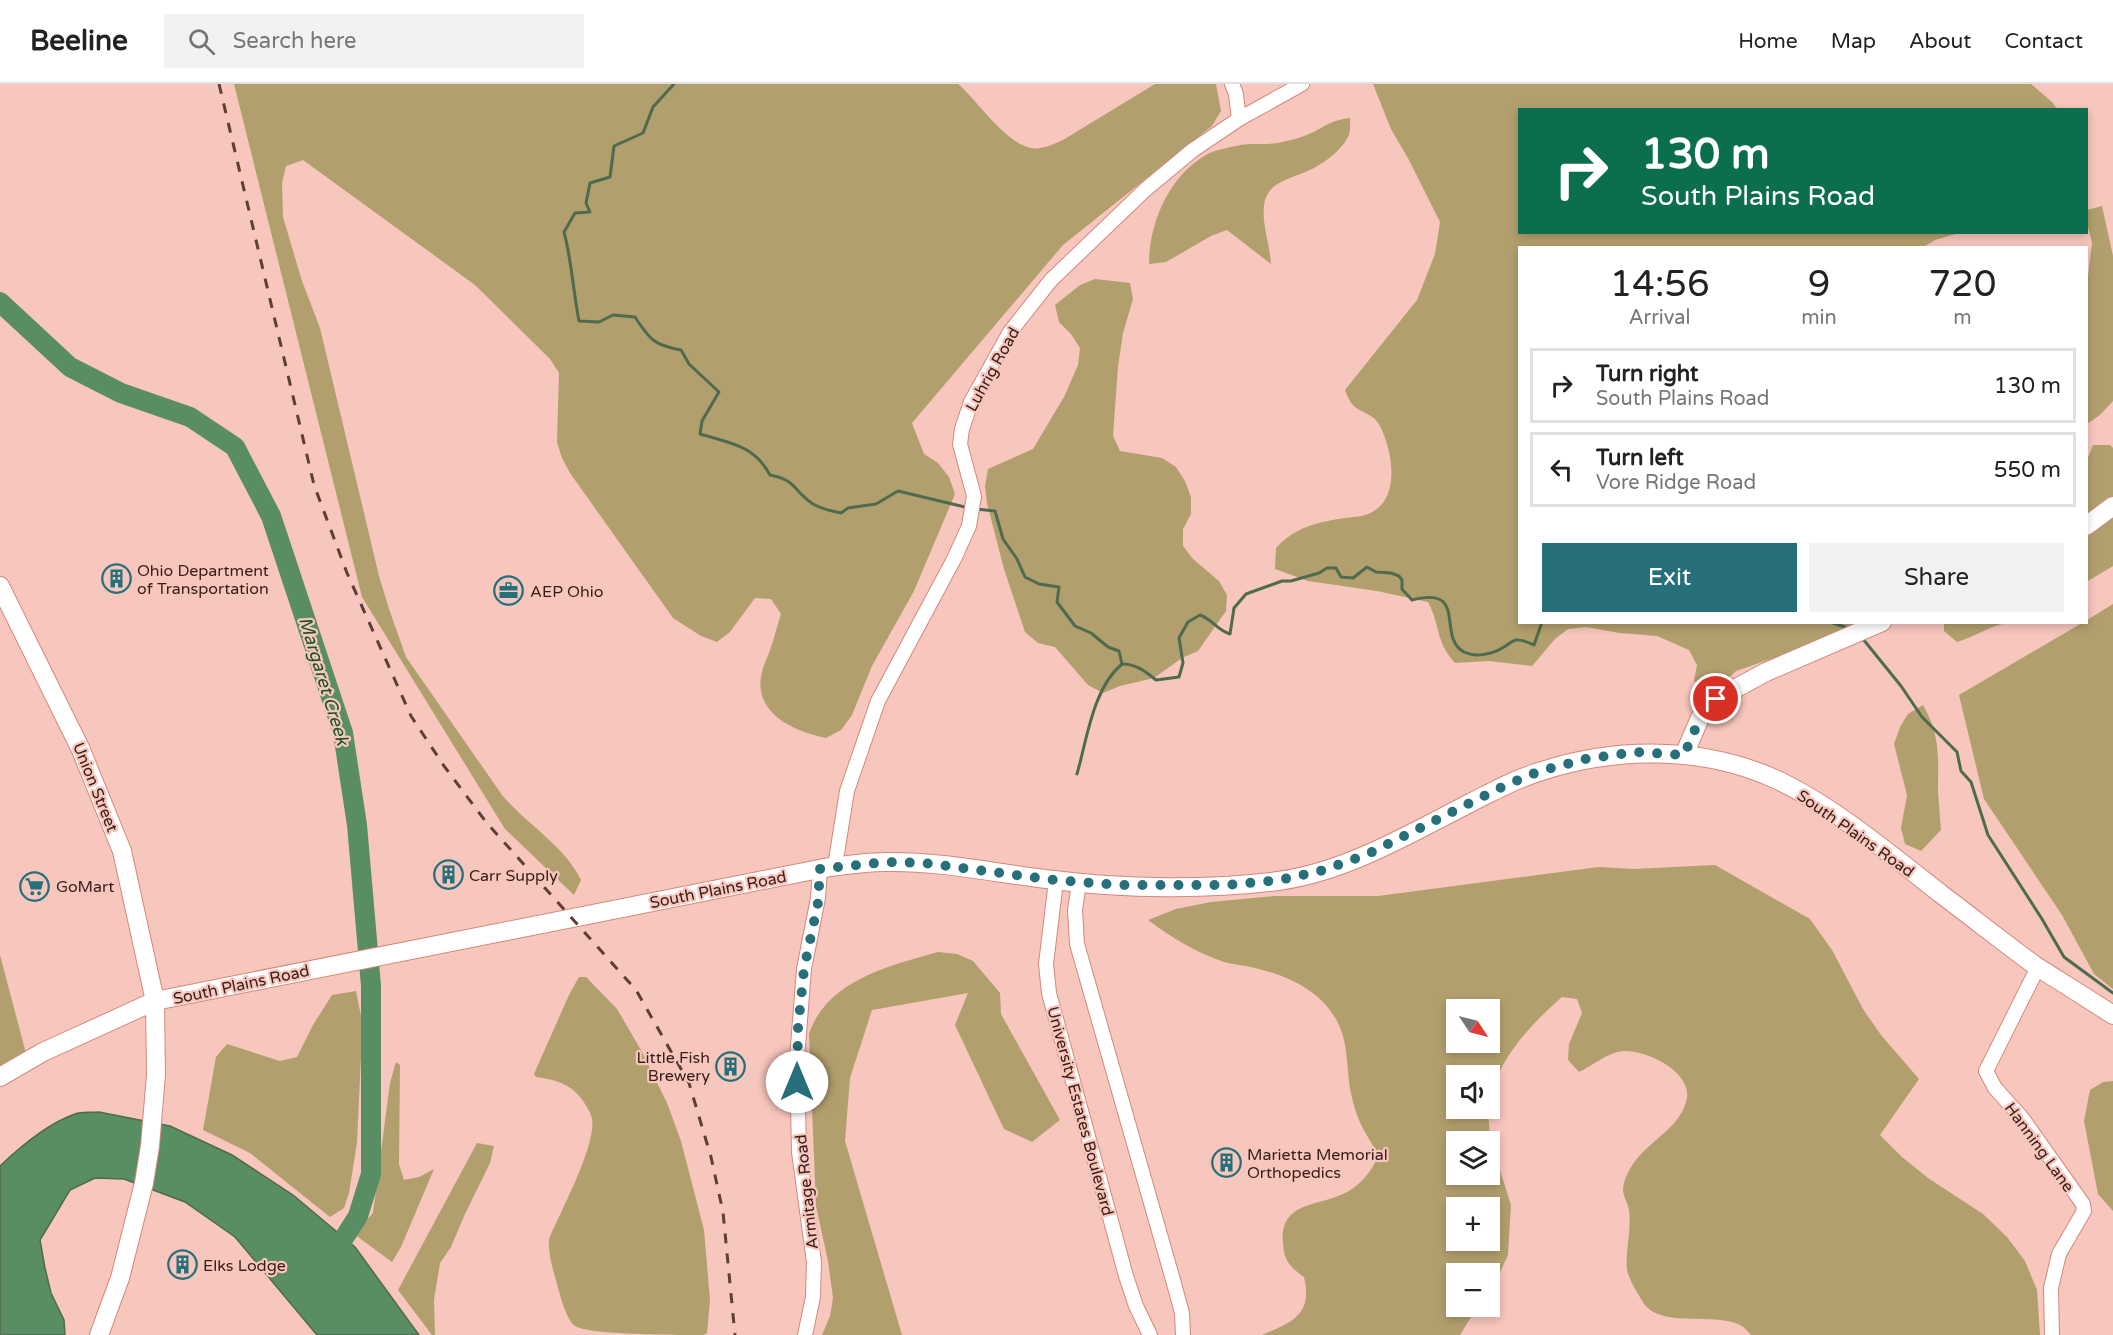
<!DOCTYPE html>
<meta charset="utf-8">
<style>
:root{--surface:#fff;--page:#f2f2f2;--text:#222;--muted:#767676;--line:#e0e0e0;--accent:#276f7a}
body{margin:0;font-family:"Varela Round",sans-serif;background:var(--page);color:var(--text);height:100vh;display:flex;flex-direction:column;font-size:22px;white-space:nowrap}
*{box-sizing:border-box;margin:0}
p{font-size:20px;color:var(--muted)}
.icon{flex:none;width:33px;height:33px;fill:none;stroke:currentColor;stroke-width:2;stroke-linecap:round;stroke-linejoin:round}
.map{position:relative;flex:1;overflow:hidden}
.sheet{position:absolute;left:1518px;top:162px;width:570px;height:378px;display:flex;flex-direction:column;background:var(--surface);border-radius:0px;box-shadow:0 3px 9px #0003}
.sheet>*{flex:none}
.top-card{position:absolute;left:1518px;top:24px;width:570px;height:126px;border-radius:0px;box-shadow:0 3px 9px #0003;background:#0b6e4f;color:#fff;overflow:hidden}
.needle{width:39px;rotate:125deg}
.tools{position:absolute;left:1446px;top:915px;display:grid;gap:12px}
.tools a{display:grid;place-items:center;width:54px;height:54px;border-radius:0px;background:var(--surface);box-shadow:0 3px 9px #0003;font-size:30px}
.pin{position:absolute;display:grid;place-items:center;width:51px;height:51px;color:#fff;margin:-26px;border:3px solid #fff;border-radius:50%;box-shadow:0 2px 6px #0007}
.me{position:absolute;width:66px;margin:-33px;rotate:0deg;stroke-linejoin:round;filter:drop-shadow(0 0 4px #0008)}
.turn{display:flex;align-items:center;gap:21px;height:126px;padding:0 24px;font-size:27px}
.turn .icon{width:78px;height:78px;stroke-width:2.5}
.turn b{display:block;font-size:42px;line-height:51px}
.eta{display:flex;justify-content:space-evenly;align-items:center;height:102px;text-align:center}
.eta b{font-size:36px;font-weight:600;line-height:42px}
.action{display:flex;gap:12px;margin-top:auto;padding:12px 24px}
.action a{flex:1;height:69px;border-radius:0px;background:var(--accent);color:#fff;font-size:24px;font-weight:600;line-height:69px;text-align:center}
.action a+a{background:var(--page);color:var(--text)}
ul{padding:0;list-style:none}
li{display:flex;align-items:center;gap:18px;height:75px;margin:0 12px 9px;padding:0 12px;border:3px solid var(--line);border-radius:0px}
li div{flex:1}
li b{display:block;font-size:22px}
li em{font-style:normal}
header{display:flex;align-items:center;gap:36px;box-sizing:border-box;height:84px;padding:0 30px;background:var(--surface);border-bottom:2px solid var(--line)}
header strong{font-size:28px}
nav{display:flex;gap:33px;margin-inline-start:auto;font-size:21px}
.search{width:420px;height:54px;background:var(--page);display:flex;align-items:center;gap:15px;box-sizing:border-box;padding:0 21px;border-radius:0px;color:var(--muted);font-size:22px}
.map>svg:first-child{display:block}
.green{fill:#b29f6e;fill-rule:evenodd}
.water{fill:#598d64;stroke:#4f6b4d;stroke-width:1.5}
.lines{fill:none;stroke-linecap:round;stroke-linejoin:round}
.stream{stroke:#4f6b4d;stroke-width:3}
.river{stroke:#598d64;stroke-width:20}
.street-casing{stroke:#d4887c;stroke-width:16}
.secondary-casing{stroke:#d4887c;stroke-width:20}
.street{stroke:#fff;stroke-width:14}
.secondary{stroke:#fff;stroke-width:18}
.rail{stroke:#5f3e38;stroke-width:3;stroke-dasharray:10 10;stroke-linecap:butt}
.route{stroke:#276f7a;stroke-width:10;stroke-dasharray:0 18}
.labels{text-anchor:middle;stroke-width:4.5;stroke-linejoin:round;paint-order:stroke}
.street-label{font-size:16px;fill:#391c17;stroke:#f7c6bd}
.poi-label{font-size:16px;fill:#391c17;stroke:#f7c6bd;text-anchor:start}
.water-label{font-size:18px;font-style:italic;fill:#175229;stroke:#f7c6bd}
</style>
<header>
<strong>Beeline</strong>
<div class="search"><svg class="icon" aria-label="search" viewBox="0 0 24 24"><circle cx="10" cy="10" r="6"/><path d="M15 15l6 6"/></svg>Search here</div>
<nav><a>Home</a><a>Map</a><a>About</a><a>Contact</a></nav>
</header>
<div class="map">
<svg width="2113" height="1251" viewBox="0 0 2113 1251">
<rect width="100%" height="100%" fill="#f7c6bd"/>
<g class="green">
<path d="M234,0H958C978,17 1005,59 1031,64C1042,66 1054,60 1063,56L1155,0H1216L1221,27L1212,42L1063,161L912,339L924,370L938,379L949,393L955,410L914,507L872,582L852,631L841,646L826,654C796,648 755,631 761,593C762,584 767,575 770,566C774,555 777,542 781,530L771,515L755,514L730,548L717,558L701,552L673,534L570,389L562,374L557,358L559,289L550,275L475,201L303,76L286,82L282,99L283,133L302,197L320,244L379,492L389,525L406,573L502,711C527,741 564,761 581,796L574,811L505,745L362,513Z"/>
<path d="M1373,0H2031L2052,18L2057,25L1520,26V148L1959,149L1935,156L1922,164H1520V538L1858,539L1811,561L1736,587L1723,599L1708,608L1694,597L1697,581L1689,566L1657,552L1620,549L1586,543L1568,545L1555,555L1532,582L1489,577L1455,579C1435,557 1441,543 1428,518L1377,507L1308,497L1275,485L1276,464C1295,443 1318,438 1345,434C1352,433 1361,433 1368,430C1401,417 1393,369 1381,344C1375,330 1363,330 1354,322C1350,319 1347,311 1345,306L1417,216L1435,170L1440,138L1409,76L1391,45Z"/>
<path d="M1350,34C1350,40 1351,48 1348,53C1341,67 1324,79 1310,86C1294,94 1271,96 1265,116C1260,137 1270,159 1271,180L1227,146L1211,152L1166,178L1149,180C1149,139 1169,92 1206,71C1214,66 1227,64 1236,62C1251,58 1267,62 1282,58C1289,56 1297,55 1304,52C1324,45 1326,37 1350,34Z"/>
<path d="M2102,122L2113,172V317L2100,331L2087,340L2086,209L2092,159L2088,143L2087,126Z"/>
<path d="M1095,195L1130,199L1133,215L1123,249L1118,283L1113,352L1120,367L1162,374L1176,383L1185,397L1191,413V430L1183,445V462L1193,475L1219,497L1227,511L1226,527L1198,567L1182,574L1154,594L1120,602L1103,609L1088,601L1055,563L1038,559L1025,548L1004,485L987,419L985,402L988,385L1033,365L1064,313L1078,281L1080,264L1071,250L1059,238L1055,221L1080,201Z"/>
<path d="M2093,361H2110L2113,364V482L2088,497L2087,376Z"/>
<path d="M2113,520V905L2094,890L2062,831L1984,715L1959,611L2082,539L2086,538L2087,536Z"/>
<path d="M1944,539V538L2007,539C1989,542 1975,553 1957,558L1944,547Z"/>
<path d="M1923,621C1941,652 1938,674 1938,708C1939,721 1940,734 1941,746L1921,767L1905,760L1901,744L1907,711L1894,660L1900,643L1908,630Z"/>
<path d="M1715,781L1810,835L1832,866L1863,925L1881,951L1919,995L1880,1051L1902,1073L1928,1094L1983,1130L2007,1153L2025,1177L2037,1206L2040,1251H1751C1748,1247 1743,1242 1738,1240C1712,1229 1658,1244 1643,1218C1638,1210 1629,1196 1627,1186C1625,1166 1632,1146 1629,1126C1628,1119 1623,1112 1623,1105C1624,1094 1630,1084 1636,1076C1652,1055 1682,1042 1687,1014C1691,987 1646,966 1624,967C1610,967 1592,982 1579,988L1568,976L1569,960L1582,929L1577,915L1562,913C1531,940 1498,975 1490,1016V992H1456V1024L1488,1025L1490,1055L1511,1121L1508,1171L1497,1195L1490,1205V1190H1456V1222L1477,1223L1460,1251H1262C1292,1238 1313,1231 1304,1193C1291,1184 1284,1177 1283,1160C1279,1116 1320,1123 1347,1108C1362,1100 1372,1086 1379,1071C1365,1049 1356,1035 1351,1009C1346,985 1349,959 1337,937C1320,906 1288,892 1255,884C1245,881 1234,881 1224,878C1195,868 1172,854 1148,836L1176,825L1211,818L1275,812H1378L1599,783L1634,785ZM1456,926H1490V958H1456ZM1456,1058H1490V1090H1456ZM1456,1124H1490V1156H1456Z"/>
<path d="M938,868L957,870L973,877L1000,909L1001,930L1060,1036L1032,1058L1004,1045L955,941L968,909L872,926L850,994L845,1057L902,1251H822L830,1232L833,1214L828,1177L816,1122L809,950C827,896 889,882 938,868Z"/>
<path d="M0,871L28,977L0,993Z"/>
<path d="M579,893H586L617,925L641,966L667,1019L681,1057L704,1146L710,1216L707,1249L703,1251C681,1251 588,1251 575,1242C566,1235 560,1211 557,1200C553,1185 548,1171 549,1155C560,1128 597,1061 592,1034C590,1027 585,1020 581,1014C570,1000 554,995 536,993L534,990L569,911Z"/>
<path d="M356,907L361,932L362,951L357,1059L349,1109L344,1124L330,1133L250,1069L203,1046L216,973L227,960L280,977L297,973L313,941L332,911Z"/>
<path d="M396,978L400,981L399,1080L404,1096L419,1093L434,1085L401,1163L392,1178L354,1150L373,1129L390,999Z"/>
<path d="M2113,997V1127L2098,1110L2084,1037L2090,1006L2103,998Z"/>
<path d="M477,1059L494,1062L490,1079L465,1130L451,1163L440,1179L434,1216L435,1251H432L398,1206Z"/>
</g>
<path class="water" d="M99,1028L170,1042L232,1071L293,1111L355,1163L419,1251H317L235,1153L185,1118L124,1095L95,1094L70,1106L40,1156L45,1184L51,1209L64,1236L65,1251H0V1082C20,1063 49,1039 75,1030C82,1027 92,1029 99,1028Z"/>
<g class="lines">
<g class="stream">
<path d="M674,0L653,23L643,49L614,62L610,93L590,99L586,119L590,128L575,129L564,148C572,178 573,207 579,237L599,238L613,231L635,233C650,256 654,261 681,266L689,280L719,308L702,337L700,350C730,359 754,361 770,391C797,396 793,407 813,420C822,425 831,427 841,429L848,424L876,420L898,407L969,424"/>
<path d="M976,425L995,427L1003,455L1017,475L1025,493L1039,500L1059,503L1057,518L1075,542L1091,549L1108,563L1119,567L1122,580C1136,580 1145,587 1156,596L1179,593L1183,579L1179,554L1188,538L1200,531C1212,535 1218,547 1230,550L1234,524L1246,510L1282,497H1291L1319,489L1327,484H1336L1341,493L1353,494L1367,483L1376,488L1391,489L1399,492L1402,496V505L1412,516C1469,501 1436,553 1464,568C1476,574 1493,570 1504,563C1509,560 1511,557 1516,556C1522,555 1529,559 1534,561L1542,538"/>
<path d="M1830,538L1848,544"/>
<path d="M1863,555L1901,602L1922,633L1957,668L1961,687L1971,698L1988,751L2042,835L2064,873L2113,909"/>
<path d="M1077,690C1087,655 1093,604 1122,580"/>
</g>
<path class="river" d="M0,218L70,283L121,309L190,333L235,363L271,432L343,649L357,741L371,902V1090L358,1132L330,1176"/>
<defs>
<g id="street">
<path d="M1232,0L1236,10L1239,35"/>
<path d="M835,782L847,707L878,617L954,475L969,442L974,412L960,360L962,345L971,318L1010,248L1051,196L1146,105L1193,66L1239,35L1302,0"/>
<path d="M1056,797L1046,880L1049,909L1126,1192L1136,1222L1150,1251"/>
<path d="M1079,799L1075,826L1077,860L1173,1196L1182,1229L1183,1251"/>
<path d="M2038,883L1986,987L1995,1004L2022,1034L2083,1120L2084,1127L2059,1170L2051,1204L2052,1251"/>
<path d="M805,1251L813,1213L814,1178L799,1068L797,975L804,885L818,814L820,785"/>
</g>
<g id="secondary">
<path d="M2086,442L2113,422"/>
<path d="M0,502L81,666L122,767L155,917L156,991L150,1062L144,1099L120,1194L99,1251"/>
<path d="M1684,671L1700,634L1716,615L1766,588L1882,538"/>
<path d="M0,993L43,968L155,917L824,784C845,781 866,778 887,778C943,777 999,790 1054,796C1123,805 1209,806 1278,797C1346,788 1411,749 1472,718C1494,707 1517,694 1542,687C1616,663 1702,662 1775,695C1832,721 1891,771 1941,810C1973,834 2004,859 2036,882C2061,898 2087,914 2113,931"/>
</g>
</defs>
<use href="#street" class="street-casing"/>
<use href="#secondary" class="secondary-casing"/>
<use href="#street" class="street"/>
<use href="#secondary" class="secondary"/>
<path class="rail" d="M219,0L314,401L347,489L411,632L444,682L486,738L636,906L689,999L711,1073L723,1128L735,1251"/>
</g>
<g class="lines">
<path class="route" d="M797,998L798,944L804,885L819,814V785L887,778L924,779L1054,796L1119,801H1228L1280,796L1324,786L1368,770L1504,702L1540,687L1586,675L1635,668L1684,671L1700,634L1716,615"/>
</g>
<defs>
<symbol id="building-ring" viewBox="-11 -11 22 22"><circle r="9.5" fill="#f7c6bd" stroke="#276f7a" stroke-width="1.5"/><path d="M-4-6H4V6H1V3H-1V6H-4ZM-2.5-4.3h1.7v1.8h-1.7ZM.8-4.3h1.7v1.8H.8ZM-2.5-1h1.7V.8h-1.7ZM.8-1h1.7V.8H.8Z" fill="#276f7a"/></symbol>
<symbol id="office-ring" viewBox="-11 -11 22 22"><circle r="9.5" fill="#f7c6bd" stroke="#276f7a" stroke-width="1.5"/><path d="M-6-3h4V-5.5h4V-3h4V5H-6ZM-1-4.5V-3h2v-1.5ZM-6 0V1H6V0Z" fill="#276f7a"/></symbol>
<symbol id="supermarket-ring" viewBox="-11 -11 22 22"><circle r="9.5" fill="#f7c6bd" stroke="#276f7a" stroke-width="1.5"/><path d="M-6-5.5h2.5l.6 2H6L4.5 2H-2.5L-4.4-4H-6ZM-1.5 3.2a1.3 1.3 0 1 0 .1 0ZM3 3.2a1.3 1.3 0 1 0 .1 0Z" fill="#276f7a"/></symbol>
</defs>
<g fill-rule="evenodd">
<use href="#building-ring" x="100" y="478" width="33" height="33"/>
<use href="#office-ring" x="492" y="490" width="33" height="33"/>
<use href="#building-ring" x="432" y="774" width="33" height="33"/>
<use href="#supermarket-ring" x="18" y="786" width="33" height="33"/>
<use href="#building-ring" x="714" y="966" width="33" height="33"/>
<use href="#building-ring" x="1210" y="1062" width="33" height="33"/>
<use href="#building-ring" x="166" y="1164" width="33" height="33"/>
</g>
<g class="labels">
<g class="street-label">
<text transform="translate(992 285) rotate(-61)" y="6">Luhrig Road</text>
<text transform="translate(96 703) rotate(68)" y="6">Union Street</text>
<text transform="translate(1856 749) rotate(35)" y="6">South Plains Road</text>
<text transform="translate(718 805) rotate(-11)" y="6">South Plains Road</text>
<text transform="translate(241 900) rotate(-12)" y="6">South Plains Road</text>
<text transform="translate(1081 1027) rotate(75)" y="6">University Estates Boulevard</text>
<text transform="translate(2040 1063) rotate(54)" y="6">Hanning Lane</text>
<text transform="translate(806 1108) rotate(-96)" y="6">Armitage Road</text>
</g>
<g class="poi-label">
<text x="137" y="492">Ohio Department<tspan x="137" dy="18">of Transportation</tspan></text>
<text x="530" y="513">AEP Ohio</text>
<text x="469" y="797">Carr Supply</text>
<text x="56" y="808">GoMart</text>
<text x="710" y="979" text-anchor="end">Little Fish<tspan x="710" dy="18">Brewery</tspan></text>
<text x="1247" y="1076">Marietta Memorial<tspan x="1247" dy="18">Orthopedics</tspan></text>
<text x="203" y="1187">Elks Lodge</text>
</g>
<g class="water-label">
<text transform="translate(324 597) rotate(73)" y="6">Margaret Creek</text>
</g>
</g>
</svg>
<div class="tools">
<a><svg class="needle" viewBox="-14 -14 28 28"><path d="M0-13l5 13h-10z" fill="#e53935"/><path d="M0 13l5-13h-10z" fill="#767676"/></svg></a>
<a><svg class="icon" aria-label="sound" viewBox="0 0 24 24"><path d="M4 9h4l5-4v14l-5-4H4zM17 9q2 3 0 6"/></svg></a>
<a><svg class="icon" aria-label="layers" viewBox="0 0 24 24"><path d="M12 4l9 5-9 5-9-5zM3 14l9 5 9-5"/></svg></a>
<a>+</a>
<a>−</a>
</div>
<div class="pin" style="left:1716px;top:615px;background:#d93025"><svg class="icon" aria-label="arrive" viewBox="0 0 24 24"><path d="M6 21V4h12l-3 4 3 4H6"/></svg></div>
<svg class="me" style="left:797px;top:998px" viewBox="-20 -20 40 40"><circle r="19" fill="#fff"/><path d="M0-13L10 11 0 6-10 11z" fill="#276f7a"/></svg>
<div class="top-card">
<div class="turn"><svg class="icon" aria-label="right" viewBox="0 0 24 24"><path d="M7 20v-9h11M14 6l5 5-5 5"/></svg><div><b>130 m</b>South Plains Road</div></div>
</div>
<section class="sheet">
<div class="eta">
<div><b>14:56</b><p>Arrival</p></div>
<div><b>9</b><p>min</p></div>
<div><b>720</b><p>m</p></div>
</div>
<ul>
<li><svg class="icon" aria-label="right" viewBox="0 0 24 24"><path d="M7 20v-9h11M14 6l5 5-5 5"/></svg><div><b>Turn right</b><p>South Plains Road</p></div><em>130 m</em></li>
<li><svg class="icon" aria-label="left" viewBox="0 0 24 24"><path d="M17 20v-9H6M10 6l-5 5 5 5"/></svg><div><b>Turn left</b><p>Vore Ridge Road</p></div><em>550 m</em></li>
</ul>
<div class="action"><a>Exit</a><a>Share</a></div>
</section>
</div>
